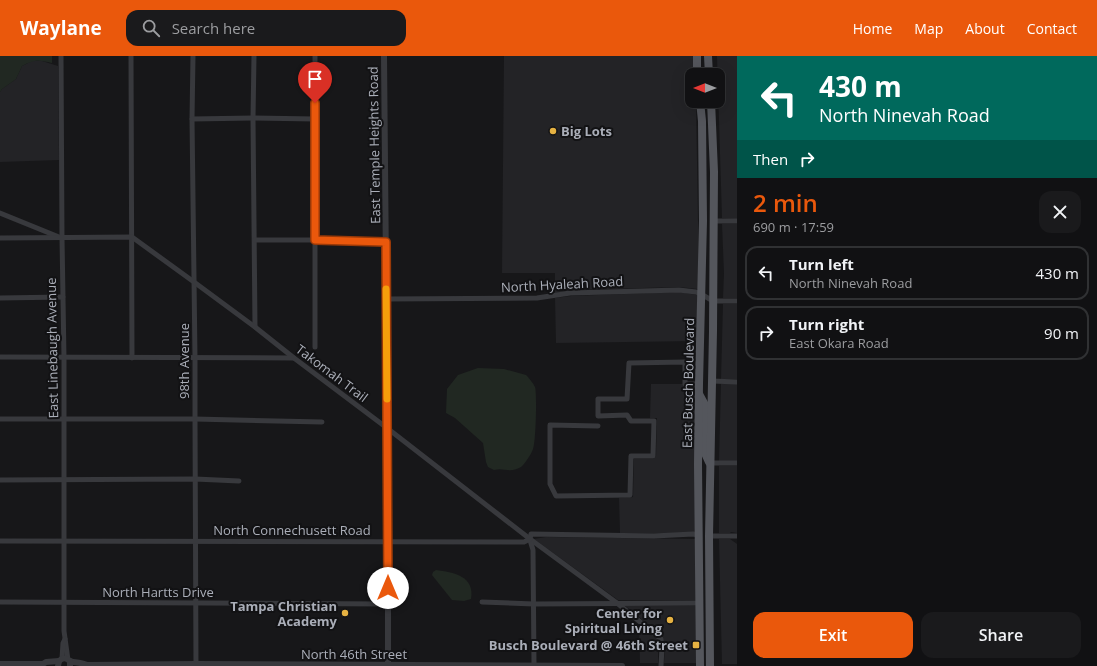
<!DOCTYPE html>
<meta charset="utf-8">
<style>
:root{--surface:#111113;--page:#1a1a1c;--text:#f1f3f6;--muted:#9c9da0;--line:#303133;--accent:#ea580c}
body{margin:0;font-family:"Open Sans",sans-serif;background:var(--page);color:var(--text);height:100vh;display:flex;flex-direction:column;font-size:15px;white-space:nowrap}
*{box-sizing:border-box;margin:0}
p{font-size:13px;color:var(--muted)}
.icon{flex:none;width:22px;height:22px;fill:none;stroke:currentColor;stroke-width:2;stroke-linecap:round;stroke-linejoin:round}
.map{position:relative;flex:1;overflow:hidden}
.panel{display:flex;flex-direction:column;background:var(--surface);width:360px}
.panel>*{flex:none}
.guide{background:#00695c;color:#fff;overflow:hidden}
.needle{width:26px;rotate:270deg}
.buttons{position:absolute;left:685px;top:12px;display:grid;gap:8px}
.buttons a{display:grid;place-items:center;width:40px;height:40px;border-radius:8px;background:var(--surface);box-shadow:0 4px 16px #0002,0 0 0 1px var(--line);font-size:20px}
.pin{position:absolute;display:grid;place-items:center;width:34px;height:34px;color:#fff;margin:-41px -17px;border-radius:50% 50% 50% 0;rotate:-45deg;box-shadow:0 0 4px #0007}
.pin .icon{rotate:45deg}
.me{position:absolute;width:44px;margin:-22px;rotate:0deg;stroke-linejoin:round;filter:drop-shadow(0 0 3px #0008)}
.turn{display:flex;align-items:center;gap:14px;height:84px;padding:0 16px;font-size:18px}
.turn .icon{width:52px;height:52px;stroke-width:2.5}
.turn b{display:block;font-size:28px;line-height:34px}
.then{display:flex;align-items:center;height:38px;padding:0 16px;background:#0003;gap:8px;font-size:15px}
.round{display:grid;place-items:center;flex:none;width:42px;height:42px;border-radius:12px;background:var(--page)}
.headline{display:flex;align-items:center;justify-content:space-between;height:68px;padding:0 16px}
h1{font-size:24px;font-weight:600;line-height:30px;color:var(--accent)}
.action{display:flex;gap:8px;margin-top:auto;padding:8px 16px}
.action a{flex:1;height:46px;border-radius:12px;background:var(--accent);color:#fff;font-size:16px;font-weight:600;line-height:46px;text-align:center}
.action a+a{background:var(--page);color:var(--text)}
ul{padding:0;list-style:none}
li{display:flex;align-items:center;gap:12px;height:54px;margin:0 8px 6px;padding:0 8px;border:2px solid var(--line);border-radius:12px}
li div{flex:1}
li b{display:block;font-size:15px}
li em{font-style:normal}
header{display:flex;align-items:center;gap:24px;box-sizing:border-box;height:56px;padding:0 20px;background:var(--accent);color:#fff}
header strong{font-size:19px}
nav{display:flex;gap:22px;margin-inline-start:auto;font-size:14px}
.search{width:280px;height:36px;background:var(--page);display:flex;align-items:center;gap:10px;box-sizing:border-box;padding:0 14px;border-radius:12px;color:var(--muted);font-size:15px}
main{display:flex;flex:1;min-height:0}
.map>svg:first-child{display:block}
.built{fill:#232326}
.green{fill:#212822}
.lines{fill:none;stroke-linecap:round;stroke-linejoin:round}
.minor{stroke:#38393d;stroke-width:5}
.tertiary{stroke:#38393d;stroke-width:6}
.primary{stroke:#54565c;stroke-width:8}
.route-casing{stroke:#983908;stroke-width:10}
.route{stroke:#ea580c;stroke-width:7}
.slow{stroke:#f59e0b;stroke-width:7}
.poi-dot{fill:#e6b242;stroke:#121214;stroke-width:1.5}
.labels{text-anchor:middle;stroke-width:4;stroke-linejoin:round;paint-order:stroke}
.poi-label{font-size:13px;font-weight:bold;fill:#aaaeb8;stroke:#121214;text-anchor:end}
.street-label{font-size:13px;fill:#aaaeb8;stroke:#121214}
</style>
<header>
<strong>Waylane</strong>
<div class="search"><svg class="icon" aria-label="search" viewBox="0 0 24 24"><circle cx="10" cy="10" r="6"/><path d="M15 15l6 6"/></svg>Search here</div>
<nav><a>Home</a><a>Map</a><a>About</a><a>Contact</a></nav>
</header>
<main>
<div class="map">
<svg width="737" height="610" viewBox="0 0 737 610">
<rect width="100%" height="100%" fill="#171719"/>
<g class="built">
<path d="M504,0H694V19H692V45H696L698,165V233L679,231L570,234L555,237V217H502Z"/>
<path d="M717,0H737V163L722,162Z"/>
<path d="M32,5H42L58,10L59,104L0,106V36L2,33L16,23L22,10Z"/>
<path d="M722,168H737V242H723L724,217Z"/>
<path d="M679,236L691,238L698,239L697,285L556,287L555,242L571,240Z"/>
<path d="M723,248H737V323H721Z"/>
<path d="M651,328H683L696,330L695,478L620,477L619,442L633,441L634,403H653L656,400L657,362H650Z"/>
<path d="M721,328H737V405H719Z"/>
<path d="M719,410H737V477L731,476L730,477H719Z"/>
<path d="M546,481L695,483L696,544H618L534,483Z"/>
<path d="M719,483H730L737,488V608H722Z"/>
<path d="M625,550H696V607H664L665,591L663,581L639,561V560Z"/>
<path d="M639,569L658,584V607H640Z"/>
</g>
<g class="green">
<path d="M0,0H52V7C39,4 35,3 22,10L16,23L2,33L0,36Z"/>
<path d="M478,312L504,313L526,319C529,322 533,327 535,331C537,337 536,386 533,393C532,397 524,409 521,411C509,418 504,411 494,414L488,411L486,406L483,387L455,362L446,357L447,333L458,319Z"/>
<path d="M436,514C453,516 475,520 471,543L464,545L452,544L432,519L433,516Z"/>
</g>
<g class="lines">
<g class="minor">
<path d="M61,0L62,182L64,302V575L68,604"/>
<path d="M131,0L132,302"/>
<path d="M193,0L192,63L195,302V363L196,610"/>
<path d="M254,0L253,62L255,271"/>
<path d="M192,63L253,62L315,63"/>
<path d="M0,157L59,181"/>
<path d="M714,165H737"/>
<path d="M0,182L132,181L194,226L255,271L294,302L387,372L530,483L617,547L661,583L662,591L661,610"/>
<path d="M255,184H315L386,186"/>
<path d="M0,242L63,241"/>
<path d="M386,243L537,242L570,237L679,234L696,236L701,238L713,245H737"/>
<path d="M315,291V0"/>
<path d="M0,301L294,302"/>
<path d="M712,325L737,326"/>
<path d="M0,363H195L322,366"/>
<path d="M598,370L550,369V428L556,440L630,439L631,400H653L654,365H631L627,359L598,360V343H627L629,307L685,306V328H699"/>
<path d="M710,407H737"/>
<path d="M0,424L195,423L239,425"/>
<path d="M709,480H737"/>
<path d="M530,484L533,494L534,609"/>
<path d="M0,485L524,486L530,483L531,478L654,480L693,478L698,479"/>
<path d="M0,546L388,548"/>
<path d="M482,546L534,548L699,547"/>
<path d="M62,603L63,587L65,583"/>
</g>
<g class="tertiary">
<path d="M384,0L388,425V609"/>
<path d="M70,605C75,607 81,606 87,609L196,608L622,610"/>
<path d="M0,608H43L46,606L59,605"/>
<path d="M58,610L59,605C63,601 66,602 70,605V610"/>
</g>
<g class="primary">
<path d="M697,0V19"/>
<path d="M708,0L709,19"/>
<path d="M699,338L705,349L704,395L709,406"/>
<path d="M700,610L698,408L699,328L703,165L702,65L700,45"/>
<path d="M710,610L709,480L713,275L714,116L711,45"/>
</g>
</g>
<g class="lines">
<defs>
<path id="route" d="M315,47V184L386,186L388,532"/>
</defs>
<use href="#route" class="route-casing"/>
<use href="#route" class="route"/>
<path class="slow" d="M386,233L387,343"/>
</g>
<g class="poi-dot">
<circle cx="553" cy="75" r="4"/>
<circle cx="345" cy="557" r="4"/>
<circle cx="670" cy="564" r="4"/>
<rect x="692" y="585" width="8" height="8" rx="2"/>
</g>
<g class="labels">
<g class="poi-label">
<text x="561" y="80" text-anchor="start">Big Lots</text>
<text x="337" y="555">Tampa Christian<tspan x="337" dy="15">Academy</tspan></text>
<text x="662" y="562">Center for<tspan x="662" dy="15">Spiritual Living</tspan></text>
<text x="688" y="594">Busch Boulevard @ 46th Street</text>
</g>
<g class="street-label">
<text transform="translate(374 89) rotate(-91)" y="5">East Temple Heights Road</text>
<text transform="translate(562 228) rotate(-3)" y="5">North Hyaleah Road</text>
<text transform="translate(52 292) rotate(-91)" y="5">East Linebaugh Avenue</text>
<text transform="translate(184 305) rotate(-90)" y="5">98th Avenue</text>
<text transform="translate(332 317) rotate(37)" y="5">Takomah Trail</text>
<text transform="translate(688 327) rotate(-89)" y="5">East Busch Boulevard</text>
<text x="292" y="479">North Connechusett Road</text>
<text x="158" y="541">North Hartts Drive</text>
<text x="354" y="603">North 46th Street</text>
</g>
</g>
</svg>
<div class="buttons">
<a><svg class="needle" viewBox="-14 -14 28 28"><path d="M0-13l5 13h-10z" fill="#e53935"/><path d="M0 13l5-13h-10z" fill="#9c9da0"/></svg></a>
</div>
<div class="pin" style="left:315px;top:47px;background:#d93025"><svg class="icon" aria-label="arrive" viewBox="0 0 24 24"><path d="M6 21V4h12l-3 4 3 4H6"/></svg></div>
<svg class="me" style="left:388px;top:532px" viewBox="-20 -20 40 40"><circle r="19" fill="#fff"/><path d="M0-13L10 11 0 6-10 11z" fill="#ea580c"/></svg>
</div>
<section class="panel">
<div class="guide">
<div class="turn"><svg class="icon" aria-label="left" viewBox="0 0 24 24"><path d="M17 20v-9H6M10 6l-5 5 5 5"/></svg><div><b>430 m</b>North Ninevah Road</div></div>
<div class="then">Then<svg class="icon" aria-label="right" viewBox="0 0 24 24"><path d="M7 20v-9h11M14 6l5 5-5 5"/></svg></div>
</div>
<div class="headline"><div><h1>2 min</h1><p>690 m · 17:59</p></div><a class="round"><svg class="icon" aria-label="close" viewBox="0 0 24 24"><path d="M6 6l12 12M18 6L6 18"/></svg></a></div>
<ul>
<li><svg class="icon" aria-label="left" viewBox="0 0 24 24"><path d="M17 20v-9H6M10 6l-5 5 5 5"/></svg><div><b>Turn left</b><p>North Ninevah Road</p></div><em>430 m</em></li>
<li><svg class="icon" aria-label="right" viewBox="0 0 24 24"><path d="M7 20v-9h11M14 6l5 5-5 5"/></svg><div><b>Turn right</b><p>East Okara Road</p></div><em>90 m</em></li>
</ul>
<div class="action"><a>Exit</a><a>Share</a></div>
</section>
</main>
